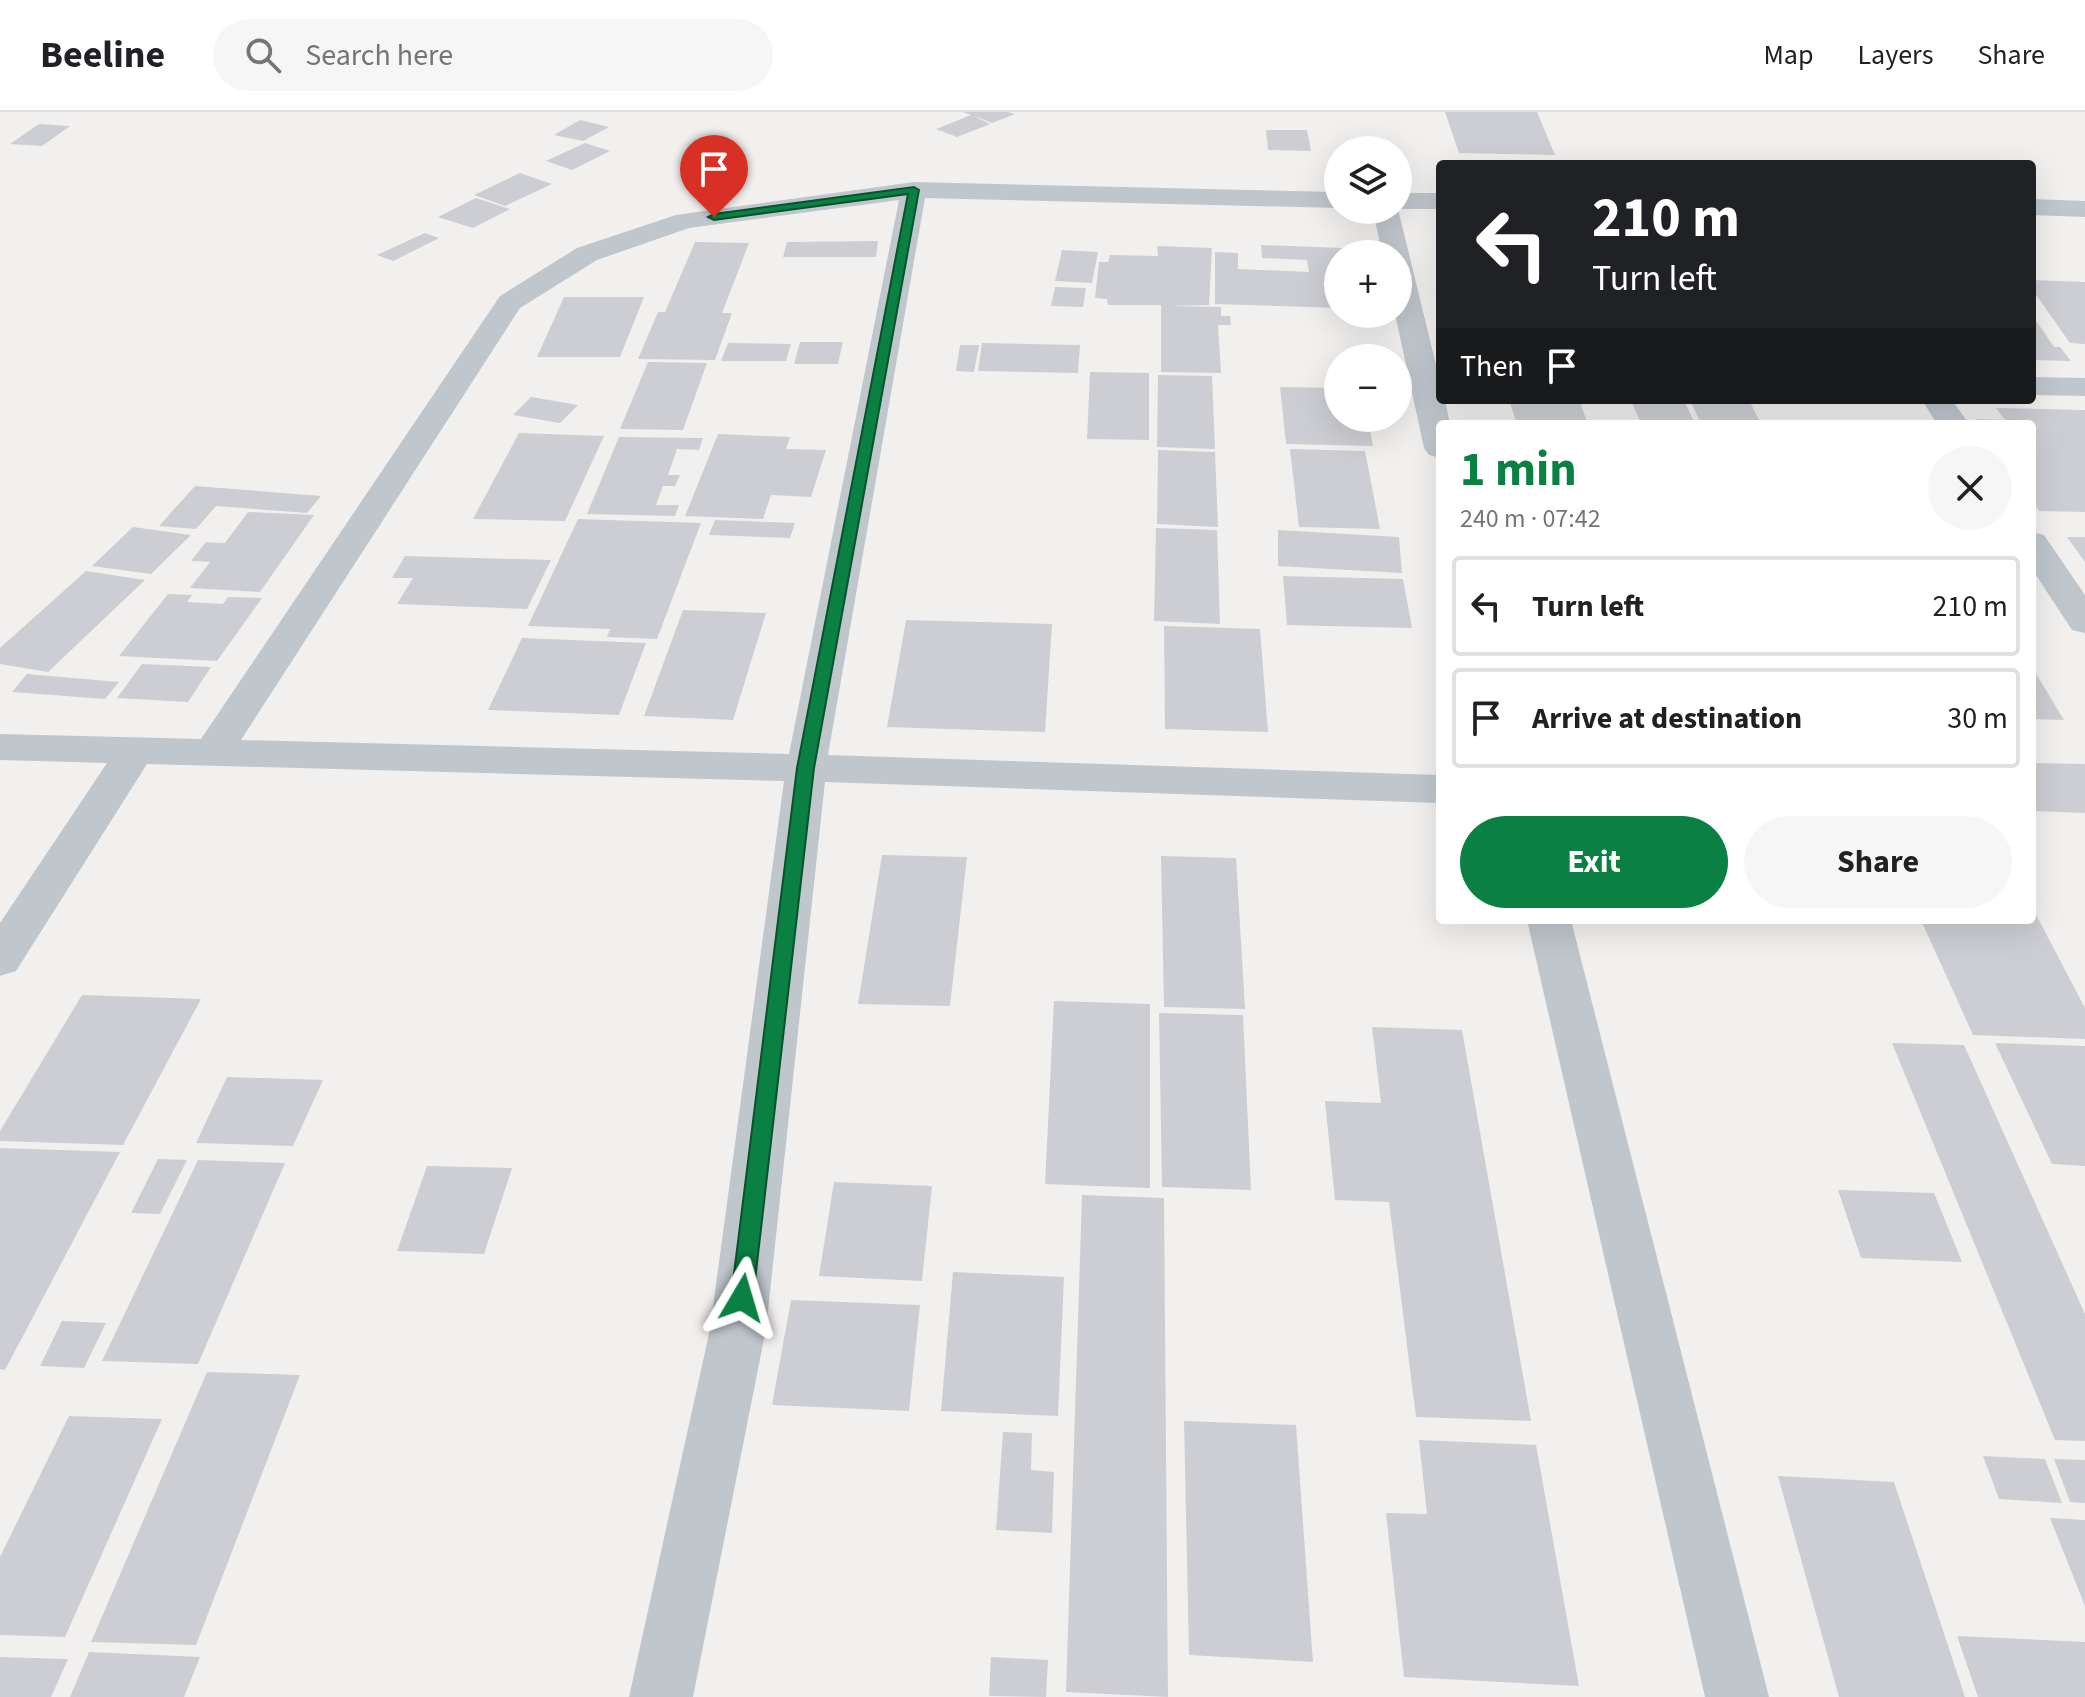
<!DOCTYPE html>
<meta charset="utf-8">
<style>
:root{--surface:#fff;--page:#f6f6f6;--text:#202124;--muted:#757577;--line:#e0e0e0;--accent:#0b8043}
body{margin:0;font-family:"Source Sans 3",sans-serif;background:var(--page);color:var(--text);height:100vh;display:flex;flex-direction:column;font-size:30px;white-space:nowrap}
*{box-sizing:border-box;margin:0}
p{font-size:26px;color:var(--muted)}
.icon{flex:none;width:44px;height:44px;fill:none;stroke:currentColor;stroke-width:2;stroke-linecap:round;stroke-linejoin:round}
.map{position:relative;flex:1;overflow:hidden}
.details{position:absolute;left:1436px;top:308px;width:600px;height:504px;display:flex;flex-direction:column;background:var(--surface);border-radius:8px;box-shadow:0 8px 32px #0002}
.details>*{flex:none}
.top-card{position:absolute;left:1436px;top:48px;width:600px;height:244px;border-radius:8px;box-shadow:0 8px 32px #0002;background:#202124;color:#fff;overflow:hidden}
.tools{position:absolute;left:1324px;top:24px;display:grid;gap:16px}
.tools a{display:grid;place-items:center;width:88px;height:88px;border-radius:50%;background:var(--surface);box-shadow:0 8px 32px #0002;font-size:40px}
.pin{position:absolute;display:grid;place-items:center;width:68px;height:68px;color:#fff;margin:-82px -34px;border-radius:50% 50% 50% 0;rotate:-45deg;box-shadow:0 0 8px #0007}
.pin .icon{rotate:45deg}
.me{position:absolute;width:88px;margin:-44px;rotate:7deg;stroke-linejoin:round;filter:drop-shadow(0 0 6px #0008)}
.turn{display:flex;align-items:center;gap:28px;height:168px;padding:0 24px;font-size:36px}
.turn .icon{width:104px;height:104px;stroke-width:2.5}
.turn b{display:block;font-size:56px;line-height:68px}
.then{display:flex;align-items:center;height:76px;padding:0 24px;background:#0003;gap:16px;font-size:30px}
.round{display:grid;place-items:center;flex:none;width:84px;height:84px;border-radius:42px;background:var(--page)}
.overview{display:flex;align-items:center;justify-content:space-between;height:136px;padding:0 24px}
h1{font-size:48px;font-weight:700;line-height:60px;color:var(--accent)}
.action{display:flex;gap:16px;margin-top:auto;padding:16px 24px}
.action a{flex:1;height:92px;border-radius:48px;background:var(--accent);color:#fff;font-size:32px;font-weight:700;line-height:92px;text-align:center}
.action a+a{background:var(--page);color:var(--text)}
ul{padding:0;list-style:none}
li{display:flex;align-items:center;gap:24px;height:100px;margin:0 16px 12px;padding:0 8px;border:4px solid var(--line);border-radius:8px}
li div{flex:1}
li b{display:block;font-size:30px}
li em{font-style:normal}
header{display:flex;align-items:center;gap:48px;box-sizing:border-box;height:112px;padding:0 40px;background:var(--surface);border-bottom:2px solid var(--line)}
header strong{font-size:38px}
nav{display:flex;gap:44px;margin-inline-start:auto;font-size:28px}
.search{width:560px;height:72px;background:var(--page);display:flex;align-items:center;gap:20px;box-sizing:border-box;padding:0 28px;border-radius:44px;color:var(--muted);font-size:30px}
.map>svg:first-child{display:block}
.building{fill:#cdced3}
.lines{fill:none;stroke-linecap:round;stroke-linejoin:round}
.minor{fill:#bfc6cc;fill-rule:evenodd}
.route{fill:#0b8043;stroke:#07532c;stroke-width:2}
</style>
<header>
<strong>Beeline</strong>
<div class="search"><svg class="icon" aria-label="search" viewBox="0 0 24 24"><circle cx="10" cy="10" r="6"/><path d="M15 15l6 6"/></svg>Search here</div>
<nav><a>Map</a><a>Layers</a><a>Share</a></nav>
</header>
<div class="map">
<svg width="2085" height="1585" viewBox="0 0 2085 1585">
<rect width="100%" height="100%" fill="#f2f0ef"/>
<g class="building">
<path d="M963,0H1008L1015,2L992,11L972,3L990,12L957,25L936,17L971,3Z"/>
<path d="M1445,0H1537L1555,43L1459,41Z"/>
<path d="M580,8L609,15L583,29L554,23Z"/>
<path d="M39,12L70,14L42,34L10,32Z"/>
<path d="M1266,18H1307L1311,39L1268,38Z"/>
<path d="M585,31L610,39L572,58L546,49Z"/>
<path d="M520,61L552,72L505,94L474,83Z"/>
<path d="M476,86L510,97L473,116L438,105Z"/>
<path d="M425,121L439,126L393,149L377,143Z"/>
<path d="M878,129L876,145H783L787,130Z"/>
<path d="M695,130L749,131L722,201H732L715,248L638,247L658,200H665Z"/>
<path d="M1261,133L1343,136L1344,142H1338V196L1215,192V140L1238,141V157L1309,160L1307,148L1262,146Z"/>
<path d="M1157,134L1212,136L1209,193L1170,194L1221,195V204H1230L1231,213H1218L1221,261L1161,260V193H1108L1107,187L1095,186L1099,150H1108L1110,143L1158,144Z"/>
<path d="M1062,138L1098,140L1092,171L1055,169Z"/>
<path d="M2032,168L2085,170V232L2070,231L2032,177Z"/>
<path d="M1055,175L1086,176L1083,195L1051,194Z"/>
<path d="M564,185H644L620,245H537Z"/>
<path d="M2032,210H2037L2054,235H2060L2071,249L2032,248Z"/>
<path d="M800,230H843L838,252H794Z"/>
<path d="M728,231L791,232L786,249H721Z"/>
<path d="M982,231L1080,233L1078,261L978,259Z"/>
<path d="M960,233H979L974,260L956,259Z"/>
<path d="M648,250L707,251L683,318L620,317Z"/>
<path d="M1090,260L1149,261V328L1087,327Z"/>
<path d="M1158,263L1212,264L1215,337L1157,335Z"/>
<path d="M1280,275L1338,276V306H1368L1373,334L1286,332Z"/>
<path d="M531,285L578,293L560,311L513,303Z"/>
<path d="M1509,288H1579L1588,312H1494L1493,308L1516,309Z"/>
<path d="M1631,288H1684L1695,312H1641Z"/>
<path d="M1690,288H1749L1761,312H1701Z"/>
<path d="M1996,296L2085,298V400L2039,399L2032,388V312H1979L1976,307L2005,308Z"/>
<path d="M519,321L604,324L565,409L473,407Z"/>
<path d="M718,322L790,325L786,337L826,338L811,385L771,383L763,407L685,404Z"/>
<path d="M619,325L703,326L699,338L677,337L668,363H680L675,374H663L656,393H679L675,404L587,402Z"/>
<path d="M1290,337L1365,339L1380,417L1299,415Z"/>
<path d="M1158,338L1215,340L1218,415L1157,412Z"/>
<path d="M195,374L321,384L307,401L216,394L196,417L159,414Z"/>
<path d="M248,400L314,403L260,480L190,476L210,450L191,449L206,430L225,431Z"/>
<path d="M578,407L701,411L657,527L607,525L610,517L528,514Z"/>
<path d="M715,408L795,411L790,426L709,423Z"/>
<path d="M133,415L191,423L151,462L92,454Z"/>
<path d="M1156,416L1217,418L1220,512L1154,509Z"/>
<path d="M1278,418L1399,425L1402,461L1278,454Z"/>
<path d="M2067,425H2085V450Z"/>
<path d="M405,444L551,448L527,497L397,492L413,466H392Z"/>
<path d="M86,459L145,468L48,560L0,552V536Z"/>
<path d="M1283,464L1403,467L1412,516L1287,513Z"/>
<path d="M168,482L192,483L187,490L223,492L228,485L262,486L217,549L119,544Z"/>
<path d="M683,498L766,501L733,608L644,604Z"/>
<path d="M906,508L1052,512L1045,620L887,615Z"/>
<path d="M1164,514L1260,517L1268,620L1165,617Z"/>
<path d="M522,526L646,531L619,603L488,598Z"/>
<path d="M142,552L211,555L188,590L117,586Z"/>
<path d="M2032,555L2064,608L2032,607Z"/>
<path d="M27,562L119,570L105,587L12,580Z"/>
<path d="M2032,651L2085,652V701L2032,699Z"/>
<path d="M882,743L967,745L950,894L858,892Z"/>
<path d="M1161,744L1236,746L1245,897L1164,895Z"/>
<path d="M2032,795L2085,896V927L1973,923L1921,808H2032Z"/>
<path d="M82,883L201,887L123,1033L0,1029V1019Z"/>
<path d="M1054,889L1150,892V1076L1045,1072Z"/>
<path d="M1159,901L1243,903L1251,1078L1162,1075Z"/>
<path d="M1372,915L1462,918L1531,1309L1416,1305L1389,1090L1335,1088L1325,989L1381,991Z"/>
<path d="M1892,931L1964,933L2085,1202V1329L2055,1328Z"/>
<path d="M1995,931L2085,934V1054L2052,1052Z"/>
<path d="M227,965L323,968L293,1034L196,1031Z"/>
<path d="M0,1036L120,1040L5,1258L0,1257Z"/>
<path d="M158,1047L187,1048L160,1102L131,1101Z"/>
<path d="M198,1048L285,1051L198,1252L102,1249Z"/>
<path d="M427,1054L512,1056L484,1142L397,1139Z"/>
<path d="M834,1070L932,1074L922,1169L819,1164Z"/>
<path d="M1838,1078L1934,1081L1962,1150L1861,1146Z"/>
<path d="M1082,1083L1164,1086L1168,1585L1066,1580Z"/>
<path d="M953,1160L1064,1165L1058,1304L941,1299Z"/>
<path d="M791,1188L920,1193L909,1299L772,1293Z"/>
<path d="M62,1209L106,1211L84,1256L40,1254Z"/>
<path d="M207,1260L300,1263L196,1533L91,1530Z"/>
<path d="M69,1304L162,1307L65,1525L0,1523V1445Z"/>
<path d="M1184,1309L1296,1313L1313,1550L1189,1543Z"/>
<path d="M1003,1320L1032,1321L1031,1358L1054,1360L1052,1421L996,1418Z"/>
<path d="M1419,1328L1536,1333L1579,1574L1404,1565L1386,1401L1427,1402Z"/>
<path d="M1983,1344L2045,1347L2062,1391L1999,1387Z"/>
<path d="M2054,1347L2085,1348V1391L2070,1390Z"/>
<path d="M1778,1364L1894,1370L1965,1585H1839Z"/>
<path d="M2050,1406L2085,1408V1494Z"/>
<path d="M1957,1524L2085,1530V1585H1978Z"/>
<path d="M89,1540L200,1545L184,1585H70Z"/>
<path d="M0,1545L68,1547L51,1585H0Z"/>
<path d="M991,1545L1048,1548L1046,1585L989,1584Z"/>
</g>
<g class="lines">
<g class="minor">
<path d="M914,70L1338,80V96L925,86L828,643L1440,663V691L825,670L766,1217L693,1585H629L710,1217L784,669L147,652L16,859L0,864V811L107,651L0,648V622L201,627L500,184L577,136L676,103ZM899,88L789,642L241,628L520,196L597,148L689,116Z"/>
<path d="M1398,81H1440V97H1398L1440,269V288H1445L1450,312H1440V346L1429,343L1424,336L1395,202H1398V142H1382L1373,98H1398Z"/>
<path d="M2032,87L2085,89V105L2032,103Z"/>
<path d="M2032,265L2085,266V284L2032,283Z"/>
<path d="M1922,288H1952L1969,312H1937Z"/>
<path d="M2032,420L2044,423L2085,483V521L2072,518L2032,457Z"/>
<path d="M1527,808H1571L1769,1585H1705Z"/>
</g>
</g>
<path class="route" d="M914,75L919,78L814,656L753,1186L750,1193L742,1196L734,1193L731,1186L797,656L908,82L714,108L708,105L714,102Z"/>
</svg>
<div class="tools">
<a><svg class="icon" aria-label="layers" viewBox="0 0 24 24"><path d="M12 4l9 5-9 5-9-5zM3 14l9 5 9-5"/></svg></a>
<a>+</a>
<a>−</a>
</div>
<div class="pin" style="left:714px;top:105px;background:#d93025"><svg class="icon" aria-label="arrive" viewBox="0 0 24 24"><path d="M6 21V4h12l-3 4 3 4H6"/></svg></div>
<svg class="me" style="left:742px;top:1186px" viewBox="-20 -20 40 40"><path d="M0-17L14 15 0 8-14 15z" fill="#0b8043" stroke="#fff" stroke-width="4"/></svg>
<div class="top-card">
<div class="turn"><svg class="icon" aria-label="left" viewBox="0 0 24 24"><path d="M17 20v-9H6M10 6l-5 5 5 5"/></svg><div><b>210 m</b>Turn left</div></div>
<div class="then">Then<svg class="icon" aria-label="arrive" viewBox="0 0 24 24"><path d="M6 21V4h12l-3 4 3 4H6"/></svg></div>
</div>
<section class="details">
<div class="overview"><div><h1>1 min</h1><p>240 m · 07:42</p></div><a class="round"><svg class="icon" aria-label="close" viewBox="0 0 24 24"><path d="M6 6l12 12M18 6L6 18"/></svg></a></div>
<ul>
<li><svg class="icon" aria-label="left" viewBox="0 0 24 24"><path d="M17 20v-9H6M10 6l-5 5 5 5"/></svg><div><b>Turn left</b></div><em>210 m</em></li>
<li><svg class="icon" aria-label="arrive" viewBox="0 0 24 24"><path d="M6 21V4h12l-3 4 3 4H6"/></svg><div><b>Arrive at destination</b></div><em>30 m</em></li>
</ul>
<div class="action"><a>Exit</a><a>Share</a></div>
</section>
</div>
